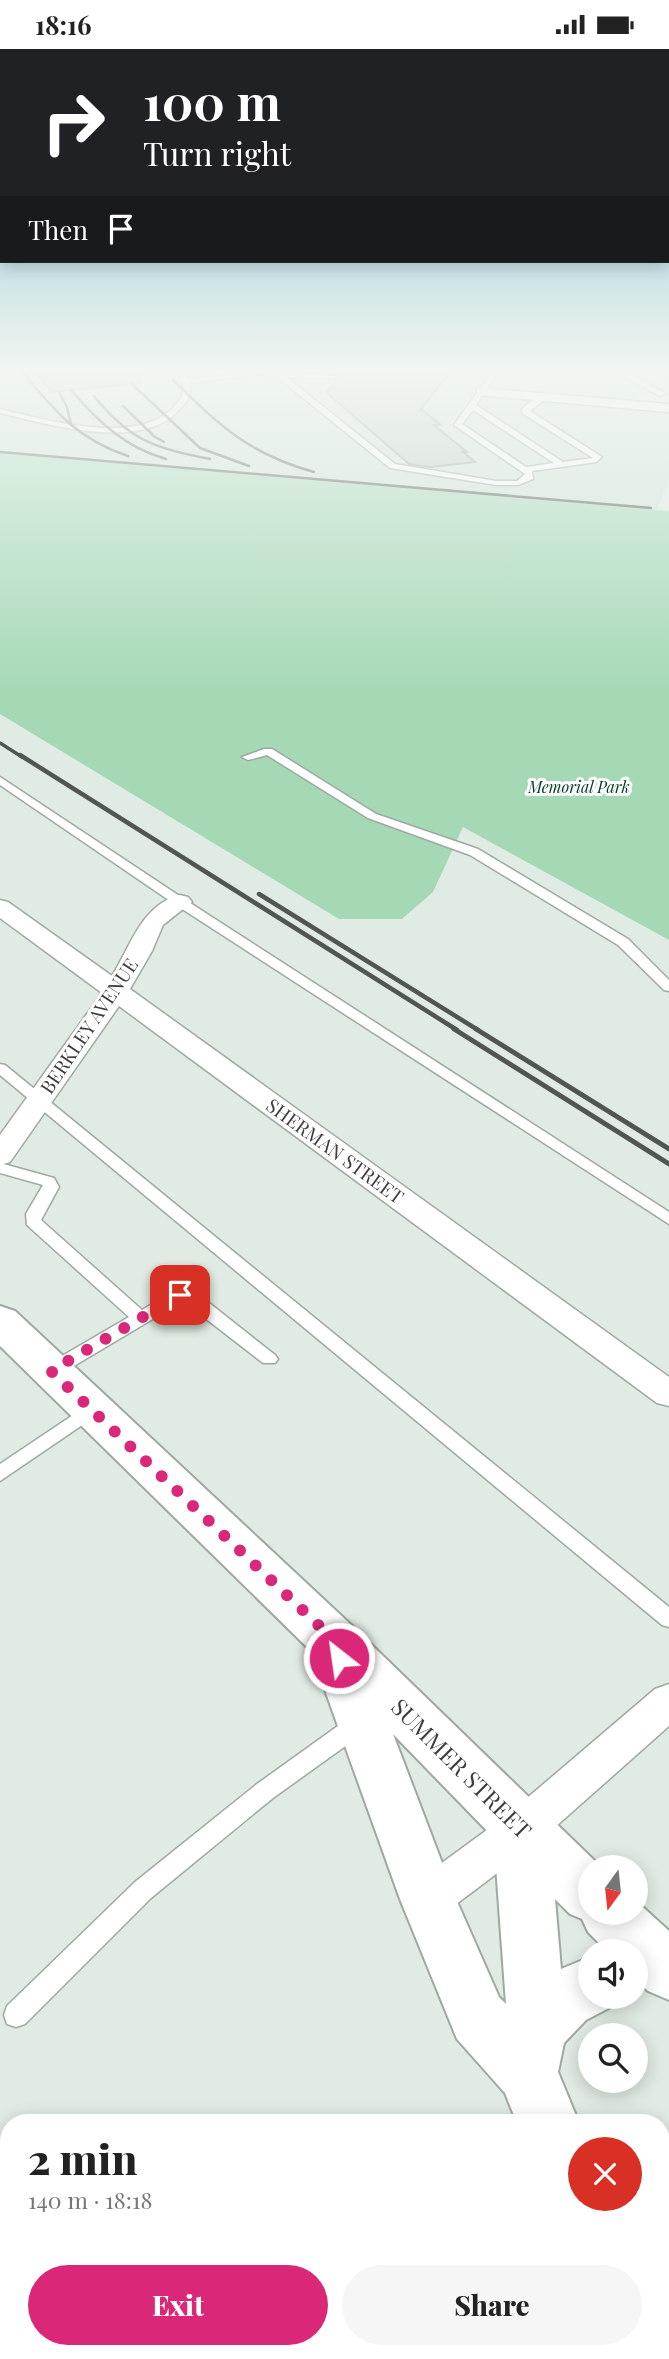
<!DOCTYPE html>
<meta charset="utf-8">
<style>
:root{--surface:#fff;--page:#f6f6f6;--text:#222;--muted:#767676;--accent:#db2777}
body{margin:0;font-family:"Playfair Display",serif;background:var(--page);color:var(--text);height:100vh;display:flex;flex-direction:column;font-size:26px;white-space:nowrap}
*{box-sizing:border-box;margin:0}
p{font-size:23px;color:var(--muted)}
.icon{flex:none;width:38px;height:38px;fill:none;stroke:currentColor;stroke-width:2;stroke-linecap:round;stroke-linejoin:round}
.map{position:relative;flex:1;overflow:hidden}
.details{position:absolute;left:0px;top:2065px;width:670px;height:245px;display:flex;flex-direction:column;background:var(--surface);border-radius:28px 28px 0 0;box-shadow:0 4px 18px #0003}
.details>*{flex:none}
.guide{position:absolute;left:0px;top:0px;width:670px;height:214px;box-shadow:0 4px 18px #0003;background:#202124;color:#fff;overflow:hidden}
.needle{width:46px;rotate:195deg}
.buttons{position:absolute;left:578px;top:1806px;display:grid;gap:14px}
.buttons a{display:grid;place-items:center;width:70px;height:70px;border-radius:50%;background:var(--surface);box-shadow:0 4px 18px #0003;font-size:35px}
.pin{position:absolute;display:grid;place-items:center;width:60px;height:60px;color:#fff;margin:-30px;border-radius:14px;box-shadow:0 4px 10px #0006}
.me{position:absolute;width:77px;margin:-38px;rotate:330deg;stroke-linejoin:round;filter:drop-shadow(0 0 5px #0008)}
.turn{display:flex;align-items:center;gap:24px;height:147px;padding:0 28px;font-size:32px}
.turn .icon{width:91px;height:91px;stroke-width:2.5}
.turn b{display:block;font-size:49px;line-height:60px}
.then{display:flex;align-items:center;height:66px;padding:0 28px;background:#0003;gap:14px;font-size:26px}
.round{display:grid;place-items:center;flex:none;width:74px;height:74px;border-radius:37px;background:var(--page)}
.head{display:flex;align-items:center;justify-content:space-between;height:119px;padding:0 28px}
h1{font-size:42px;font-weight:800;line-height:52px}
.cta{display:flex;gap:14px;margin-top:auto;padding:14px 28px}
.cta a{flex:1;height:80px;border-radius:42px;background:var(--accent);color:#fff;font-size:28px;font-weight:800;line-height:80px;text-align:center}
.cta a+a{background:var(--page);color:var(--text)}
.status{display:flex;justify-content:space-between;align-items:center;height:49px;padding:0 35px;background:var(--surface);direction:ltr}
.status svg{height:19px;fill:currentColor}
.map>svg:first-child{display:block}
.built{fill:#d0e3d6}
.green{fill:#a5d9b6}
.building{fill:#c0cbc3;stroke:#95a098;stroke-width:2}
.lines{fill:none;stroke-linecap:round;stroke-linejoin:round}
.lane-casing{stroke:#9ea9a1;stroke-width:3}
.street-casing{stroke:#9ea9a1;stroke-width:3}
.secondary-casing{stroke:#9ea9a1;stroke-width:4}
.lane{fill:#fff;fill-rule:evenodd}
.street{fill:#fff;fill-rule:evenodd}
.secondary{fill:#fff;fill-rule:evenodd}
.rail-far3{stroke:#515652;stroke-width:2.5}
.rail-far2{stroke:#515652;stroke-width:3.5}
.rail-far1{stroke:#515652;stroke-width:4.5}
.rail{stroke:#515652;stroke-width:5}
.route{stroke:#db2777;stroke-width:12;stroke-dasharray:0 21.6}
.labels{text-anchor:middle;stroke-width:6;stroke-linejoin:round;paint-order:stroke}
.far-park-label{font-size:16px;font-style:italic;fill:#003c1f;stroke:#fff}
.street-label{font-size:19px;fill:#3a3e3b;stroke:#fff}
.near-street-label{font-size:23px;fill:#3a3e3b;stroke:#fff}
</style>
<div class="status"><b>18:16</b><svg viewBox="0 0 49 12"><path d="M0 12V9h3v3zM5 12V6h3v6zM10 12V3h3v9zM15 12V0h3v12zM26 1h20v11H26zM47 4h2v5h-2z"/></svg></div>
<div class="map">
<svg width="669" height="2310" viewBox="0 0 669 2310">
<rect width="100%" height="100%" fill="#e0ebe3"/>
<path class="built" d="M0,319H669V345L651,344L625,357L669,361V431L657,461L0,404Z"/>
<path class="green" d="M0,404L669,462V891L463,778L433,843L402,870H339L0,665Z"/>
<g class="building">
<path d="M31,319H140V334L52,343Z"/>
<path d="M349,319H453L421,360L441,376H434L467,403H463L475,413L430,418L409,415L326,343Z"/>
</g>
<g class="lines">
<defs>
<g id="lane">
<path d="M173,319H180L188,330L242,325L246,327L190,334C192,347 187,353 178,362C140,403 47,375 0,364V360C47,371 136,398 174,358C181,350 184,345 183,334Z"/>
<path d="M223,319L336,327L334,330L286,328L395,415L496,432H517L525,425L454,376L495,319H501L476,356L563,413L593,409L522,364V360L539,346H545V350L530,362L602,408L596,413L532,422L533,430L518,436H496L390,419L277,328ZM473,361L554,414L526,418L462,375Z"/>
<path d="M608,319H616L667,345L660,347Z"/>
<path d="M264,700H272L376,765L478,800L628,890L669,931V942L664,941L618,896L470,806L368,769L267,706L248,711L242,708Z"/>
<path d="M0,728L184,850L669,1163V1175L176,856L0,736Z"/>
<path d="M0,1015L5,1016L669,1558V1578L662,1576L0,1026Z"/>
<path d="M0,1114L54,1129L59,1138L41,1171L142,1261L174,1242H194L275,1306L278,1310L275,1314H263L183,1252L57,1327H45L42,1322L45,1317L129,1268L27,1176L26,1165L43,1136L0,1124Z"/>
<path d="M91,1354L97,1356L100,1361L97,1366L0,1432V1415Z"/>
<path d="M357,1667L365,1669L368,1676L365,1683L273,1749L151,1849L25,1975L16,1978L7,1975L4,1966L7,1957L135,1833L257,1735L349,1669Z"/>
</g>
<g id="street">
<path d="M482,339L669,355V363L477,346V340Z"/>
<path d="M180,846L188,848L192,853L163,876L152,902L130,940L669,1328V1357L657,1354L119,957L10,1113L0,1116V1086L102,944L0,869V851L8,853L112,927C131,897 141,856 180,846Z"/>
<path d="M669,1635V1677L536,1795L443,1865L428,1871L413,1865L406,1850L413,1835L506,1767L655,1640Z"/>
</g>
<g id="secondary">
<path d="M0,1257L15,1262L348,1573L601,1818H590V1864H635V1851L669,1882V1951L648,1942L635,1930V1902H607L588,1883L582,1870L570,1865L555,1850L561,1920L590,1908V1948H615L611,1958L586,1971L564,1994L558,2023L579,2074H517L505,2044L457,1990L400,1850L311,1602L0,1297ZM393,1685L494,1789L506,1955L499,1948L455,1848Z"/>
<path d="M662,2273L669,2276V2310H615L612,2301H662Z"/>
</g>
</defs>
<use href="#lane" class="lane-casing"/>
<use href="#street" class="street-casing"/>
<use href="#secondary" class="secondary-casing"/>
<use href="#lane" class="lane"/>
<use href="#street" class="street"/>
<use href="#secondary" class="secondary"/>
<g class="rail-far3">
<path d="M19,319C53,360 76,390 128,407"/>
<path d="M173,331C220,377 249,405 314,423"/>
<path d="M132,335L200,399L249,417"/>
<path d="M71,341C99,373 124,398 166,410"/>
<path d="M59,343L67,358L71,376"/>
<path d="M94,347C130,392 155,399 210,410"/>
<path d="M123,357L155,388L164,393"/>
<path d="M0,403L651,459"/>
</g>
<path class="rail-far2" d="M0,694L22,708"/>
<g class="rail-far1">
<path d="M20,706L457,981"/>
<path d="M259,845L478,981"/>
</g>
<g class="rail">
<path d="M454,980L669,1115"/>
<path d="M476,980L669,1100"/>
</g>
</g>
<linearGradient id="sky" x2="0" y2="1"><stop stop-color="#7dbbc8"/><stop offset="0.5" stop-color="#f1f6f2"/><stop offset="1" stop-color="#f1f6f2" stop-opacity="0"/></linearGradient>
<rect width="669" height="642" fill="url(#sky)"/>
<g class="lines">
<path class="route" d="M180,1246L51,1322L331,1588L339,1609"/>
</g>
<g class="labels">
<g class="far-park-label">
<text x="579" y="744">Memorial Park</text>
</g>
<g class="street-label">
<text transform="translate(89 977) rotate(-56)" y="7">BERKLEY AVENUE</text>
<text transform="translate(335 1102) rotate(36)" y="7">SHERMAN STREET</text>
</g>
<g class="near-street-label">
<text transform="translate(461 1720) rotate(45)" y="8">SUMMER STREET</text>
</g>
</g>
</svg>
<div class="buttons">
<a><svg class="needle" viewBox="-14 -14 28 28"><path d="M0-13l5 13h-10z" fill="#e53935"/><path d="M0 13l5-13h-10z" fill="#767676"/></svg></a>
<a><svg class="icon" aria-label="sound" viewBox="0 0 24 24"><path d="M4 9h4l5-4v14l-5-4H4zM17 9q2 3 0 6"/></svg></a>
<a><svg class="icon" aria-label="search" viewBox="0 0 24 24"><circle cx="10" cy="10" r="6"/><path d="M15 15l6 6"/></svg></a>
</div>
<div class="pin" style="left:180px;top:1246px;background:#d93025"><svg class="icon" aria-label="arrive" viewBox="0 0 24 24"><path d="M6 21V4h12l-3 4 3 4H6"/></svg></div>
<svg class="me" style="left:339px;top:1609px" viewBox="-20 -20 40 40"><circle r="17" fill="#db2777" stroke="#fff" stroke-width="3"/><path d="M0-11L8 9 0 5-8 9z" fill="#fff"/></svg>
<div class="guide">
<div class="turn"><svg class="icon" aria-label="right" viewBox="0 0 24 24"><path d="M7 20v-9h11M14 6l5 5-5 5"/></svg><div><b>100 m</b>Turn right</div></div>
<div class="then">Then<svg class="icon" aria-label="arrive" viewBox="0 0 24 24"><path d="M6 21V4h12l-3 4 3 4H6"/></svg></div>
</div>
<section class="details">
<div class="head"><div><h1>2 min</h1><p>140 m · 18:18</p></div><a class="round" style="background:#d93025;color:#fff"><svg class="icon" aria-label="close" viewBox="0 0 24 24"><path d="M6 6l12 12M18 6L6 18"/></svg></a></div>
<div class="cta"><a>Exit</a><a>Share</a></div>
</section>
</div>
